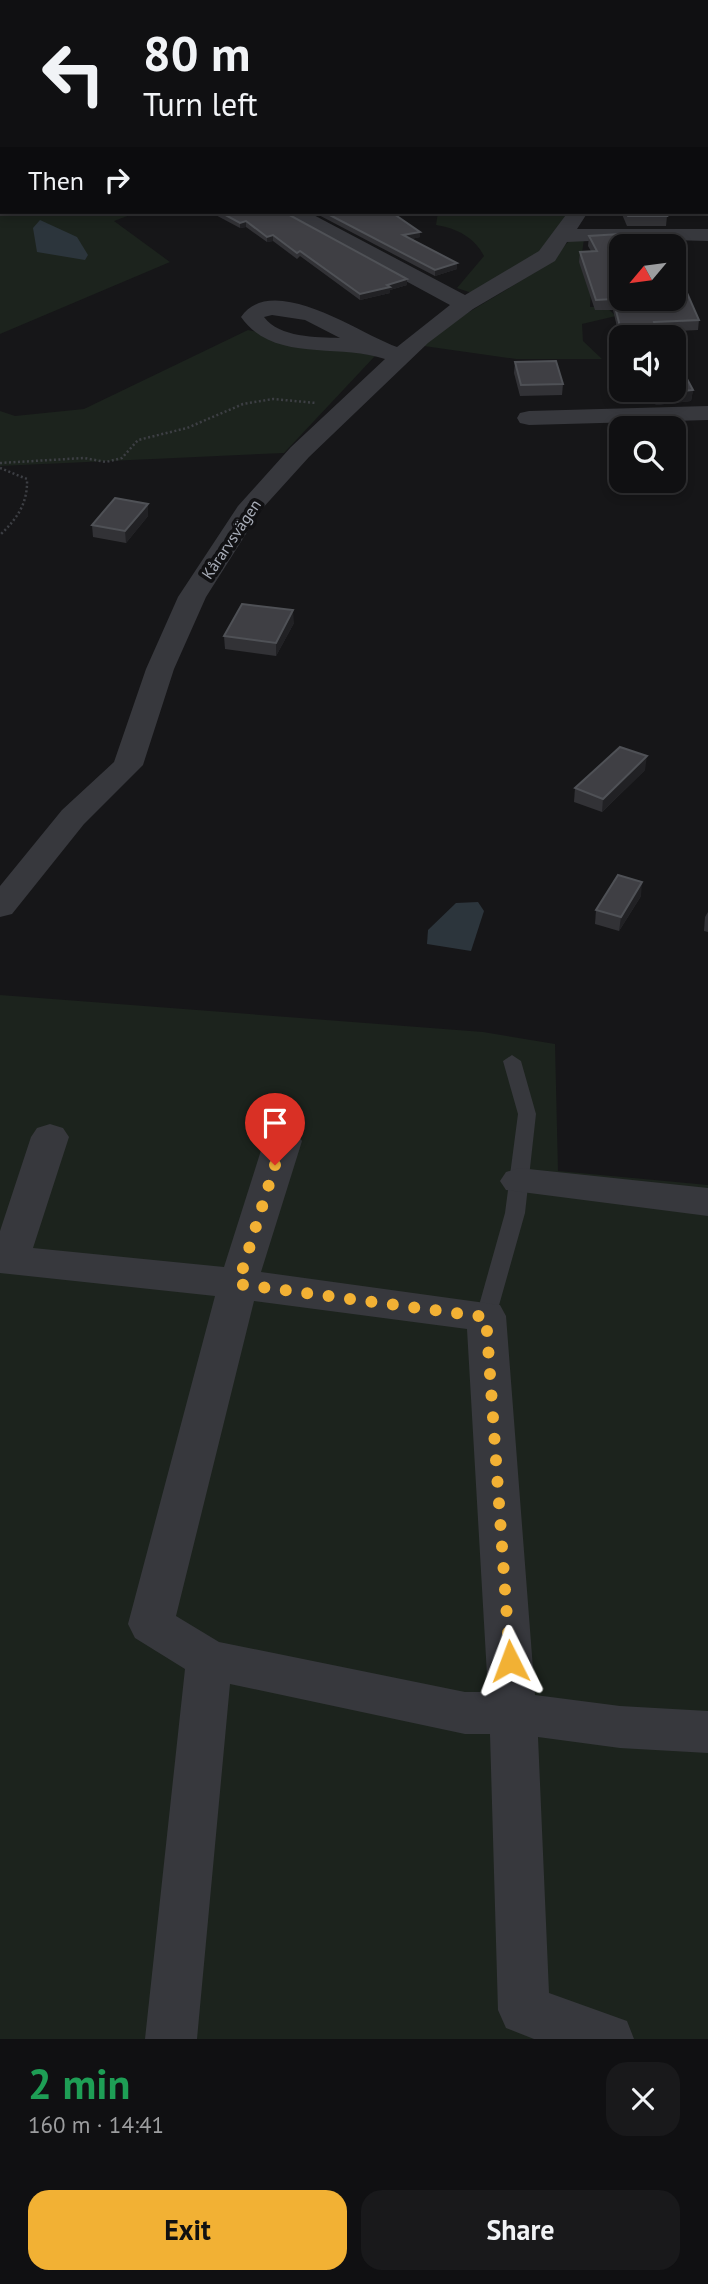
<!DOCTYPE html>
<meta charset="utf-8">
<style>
:root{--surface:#101012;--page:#19191b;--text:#f1f3f6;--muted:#9c9d9f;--line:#303032;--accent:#f2b134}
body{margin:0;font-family:"PT Sans",sans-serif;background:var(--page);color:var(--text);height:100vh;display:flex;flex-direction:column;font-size:26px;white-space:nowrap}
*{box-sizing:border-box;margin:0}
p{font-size:23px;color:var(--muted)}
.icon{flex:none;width:38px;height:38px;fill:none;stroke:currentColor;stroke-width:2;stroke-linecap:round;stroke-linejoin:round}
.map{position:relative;height:2039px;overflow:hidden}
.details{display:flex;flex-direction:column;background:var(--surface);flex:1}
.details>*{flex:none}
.hud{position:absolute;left:0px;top:0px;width:709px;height:214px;box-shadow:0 4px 10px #0003,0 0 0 2px var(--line);background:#101012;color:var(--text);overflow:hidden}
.needle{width:46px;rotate:241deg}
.fabs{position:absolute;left:609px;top:234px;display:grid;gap:14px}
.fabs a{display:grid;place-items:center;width:77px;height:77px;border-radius:14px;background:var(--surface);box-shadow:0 4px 10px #0003,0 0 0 2px var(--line);font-size:35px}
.pin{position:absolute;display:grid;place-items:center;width:60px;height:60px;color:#fff;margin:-72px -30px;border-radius:50% 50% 50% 0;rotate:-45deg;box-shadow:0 0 7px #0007}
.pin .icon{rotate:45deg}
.me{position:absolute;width:77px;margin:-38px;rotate:357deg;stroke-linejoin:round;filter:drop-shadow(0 0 5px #0008)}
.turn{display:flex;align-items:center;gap:24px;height:147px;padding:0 28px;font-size:32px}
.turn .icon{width:91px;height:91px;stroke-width:2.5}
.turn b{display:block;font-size:49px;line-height:60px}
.then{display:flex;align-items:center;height:66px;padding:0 28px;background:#0003;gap:14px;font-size:26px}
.round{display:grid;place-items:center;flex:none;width:74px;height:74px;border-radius:21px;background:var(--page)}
.summary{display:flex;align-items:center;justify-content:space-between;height:119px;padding:0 28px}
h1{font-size:42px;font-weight:800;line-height:52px;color:#1e9e55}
.cta{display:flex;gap:14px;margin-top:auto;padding:14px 28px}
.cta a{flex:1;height:80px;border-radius:21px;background:var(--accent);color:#111;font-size:28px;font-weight:800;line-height:80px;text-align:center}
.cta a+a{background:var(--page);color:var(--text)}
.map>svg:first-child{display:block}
.green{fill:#1c231d}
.water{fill:#2c353c}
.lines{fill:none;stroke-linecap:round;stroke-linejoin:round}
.path{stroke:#3d3f44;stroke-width:2.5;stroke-dasharray:2 2.5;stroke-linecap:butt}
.lane{fill:#37383d;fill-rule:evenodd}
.street{fill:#37383d;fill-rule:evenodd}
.wall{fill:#323236}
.shaded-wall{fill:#212124}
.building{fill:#3f3f44;stroke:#4f5156;stroke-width:2}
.route{stroke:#f2b134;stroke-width:12;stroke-dasharray:0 21.6}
.labels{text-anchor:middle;stroke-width:7;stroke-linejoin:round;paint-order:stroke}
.far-street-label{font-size:16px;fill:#a8adb8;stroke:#111113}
</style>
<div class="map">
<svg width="708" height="2039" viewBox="0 0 708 2039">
<rect width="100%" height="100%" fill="#161618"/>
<g class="green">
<path d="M0,0H683L690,2H2V212H138L114,221L170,262L0,334Z"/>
<path d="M438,212H568L535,259L472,293L457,288L484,256C475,238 457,228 436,225Z"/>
<path d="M572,238L584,239L581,261L591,292L590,307H606L616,316L582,324L583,341L602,359H516L424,346L444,327L544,267Z"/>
<path d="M248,330L375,356L284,453L0,466V411L15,416L84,409Z"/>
<path d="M0,995L483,1032L555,1044L558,1171L708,1185V2039H0Z"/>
</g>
<g class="water">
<path d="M40,220L77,237L88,255L85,260L37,252L33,228Z"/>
<path d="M478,902L484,911L471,951L427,944L428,930L456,903Z"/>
</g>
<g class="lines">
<g class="path">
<path d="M19,2L25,0"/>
<path d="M0,463L84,458L106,462L122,458L138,440L187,428L243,404L273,399L316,403"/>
<path d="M0,468L27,479C28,503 17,519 0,535"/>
</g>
<path class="lane" d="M512,1055L521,1061L536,1114L525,1213L496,1316L493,1321L486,1324L479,1321L476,1316L505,1213L518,1114L503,1061Z"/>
<g class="street">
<rect x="707" y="81" width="1" height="12"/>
<path d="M708,111V124H707V111Z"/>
<path d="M283,212H308L465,295L539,251L568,212H588L577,229H708V241L634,239L567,242L555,261L473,309L428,343L309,457L261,510L206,597L174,669L143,765L84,824L12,914L0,917V886L62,810L114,762L146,669L178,597L238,506L291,447L385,359C338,343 273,363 241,317C273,271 361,335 397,347L450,305L286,216ZM272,315L305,320L340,338C316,337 280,338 264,317Z"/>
<path d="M708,406V420L529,425L520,423L517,418L520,413L529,411Z"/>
<path d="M50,1124L63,1128L69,1137L33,1248L224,1267L264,1141L270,1132L283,1128L296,1132L302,1141L261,1272L500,1305L506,1316L535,1695L620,1706L708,1711V1753L620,1748L538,1737L549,1993L627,2021L634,2039H534L506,2028L498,2010L490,1734H465L230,1684L197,2039H145L185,1669L135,1638L128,1624L215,1296L0,1273V1231L31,1137L37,1128ZM254,1301L467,1329L488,1692H465L219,1642L176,1616Z"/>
<path d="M519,1168L708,1188V1216L506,1190L500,1181L506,1172Z"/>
</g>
</g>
<g class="wall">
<path d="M210,212H284L407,285L390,290V293L360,300L300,256L297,259L273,241L267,242L246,227L240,228Z"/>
<path d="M313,212H391L420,232V237L411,239L457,263V269L435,276Z"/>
<path d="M621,212H665L667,216L666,226H627Z"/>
<path d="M620,234L621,299L699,320L698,330L657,332L659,338H621V344L613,310H595L579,262L580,252L591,251L588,246L589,236Z"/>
<path d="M515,362L563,384L562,395L520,396L514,373Z"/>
<path d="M648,390H693L691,401L656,405Z"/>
<path d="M148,516L126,543L93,537L92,525Z"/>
<path d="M294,623L276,656L225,649L224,636Z"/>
<path d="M645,770L602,812L574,802L575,788Z"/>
<path d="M641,896L619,931L595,924L596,910Z"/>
<path d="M708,912V932L704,931L705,917Z"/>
</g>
<g class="shaded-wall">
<path d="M246,221V227L240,228V223Z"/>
<path d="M420,232V237L403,241V235Z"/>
<path d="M273,235V241L267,242V237Z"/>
<path d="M457,263V269L435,276V270Z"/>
<path d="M407,279V285L390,290V293L360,300V294Z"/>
<path d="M693,390L691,401L656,405L657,394Z"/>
<path d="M148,504V516L126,543L125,531Z"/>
<path d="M293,610L294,623L276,656V643Z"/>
<path d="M647,756L645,770L602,812L603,799Z"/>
<path d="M642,882L641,896L619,931L621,917Z"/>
</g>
<g class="building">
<path d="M220,212H284L407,279L387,285L390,287L360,294L300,251L297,253L273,235L267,237L246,221L240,223Z"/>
<path d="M324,212H391L420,232L403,235L457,263L435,270Z"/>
<path d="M626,212H665L667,216H628Z"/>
<path d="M620,234L628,247H621V299H674V287L684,286L699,320L654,322L659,338H623L613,299L596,300L580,252L597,251L589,236Z"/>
<path d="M556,361L563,384L521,385L515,362Z"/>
<path d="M680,366L693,390L657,394L655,390H674V367Z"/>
<path d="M115,498L148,504L125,531L92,525Z"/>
<path d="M242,604L293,610L276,643L224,636Z"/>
<path d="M620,747L647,756L603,799L575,788Z"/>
<path d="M618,875L642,882L621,917L596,910Z"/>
</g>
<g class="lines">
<path class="route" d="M275,1165L238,1284L486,1317L510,1661"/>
</g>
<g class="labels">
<g class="far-street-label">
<text transform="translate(231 539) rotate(-56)" y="6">Kårarvsvägen</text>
</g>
</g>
</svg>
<div class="fabs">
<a><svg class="needle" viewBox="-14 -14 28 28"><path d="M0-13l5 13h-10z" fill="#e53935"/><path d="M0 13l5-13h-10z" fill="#9c9d9f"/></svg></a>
<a><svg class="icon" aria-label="sound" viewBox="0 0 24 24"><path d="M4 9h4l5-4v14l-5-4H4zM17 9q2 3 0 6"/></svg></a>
<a><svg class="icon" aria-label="search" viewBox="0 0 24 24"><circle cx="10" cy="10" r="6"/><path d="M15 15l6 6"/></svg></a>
</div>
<div class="pin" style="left:275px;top:1165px;background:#d93025"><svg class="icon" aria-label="arrive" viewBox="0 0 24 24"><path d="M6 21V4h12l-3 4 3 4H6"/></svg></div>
<svg class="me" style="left:510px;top:1661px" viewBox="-20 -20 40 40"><path d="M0-17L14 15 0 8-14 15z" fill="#f2b134" stroke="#fff" stroke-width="4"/></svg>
<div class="hud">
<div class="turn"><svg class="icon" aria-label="left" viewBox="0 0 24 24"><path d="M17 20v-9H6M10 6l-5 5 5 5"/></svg><div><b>80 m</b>Turn left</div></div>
<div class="then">Then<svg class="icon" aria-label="right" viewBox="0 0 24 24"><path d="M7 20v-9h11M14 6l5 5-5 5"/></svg></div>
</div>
</div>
<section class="details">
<div class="summary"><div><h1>2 min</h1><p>160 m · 14:41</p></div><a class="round"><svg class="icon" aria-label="close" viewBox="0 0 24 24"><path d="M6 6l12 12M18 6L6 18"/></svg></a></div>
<div class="cta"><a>Exit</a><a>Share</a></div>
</section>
